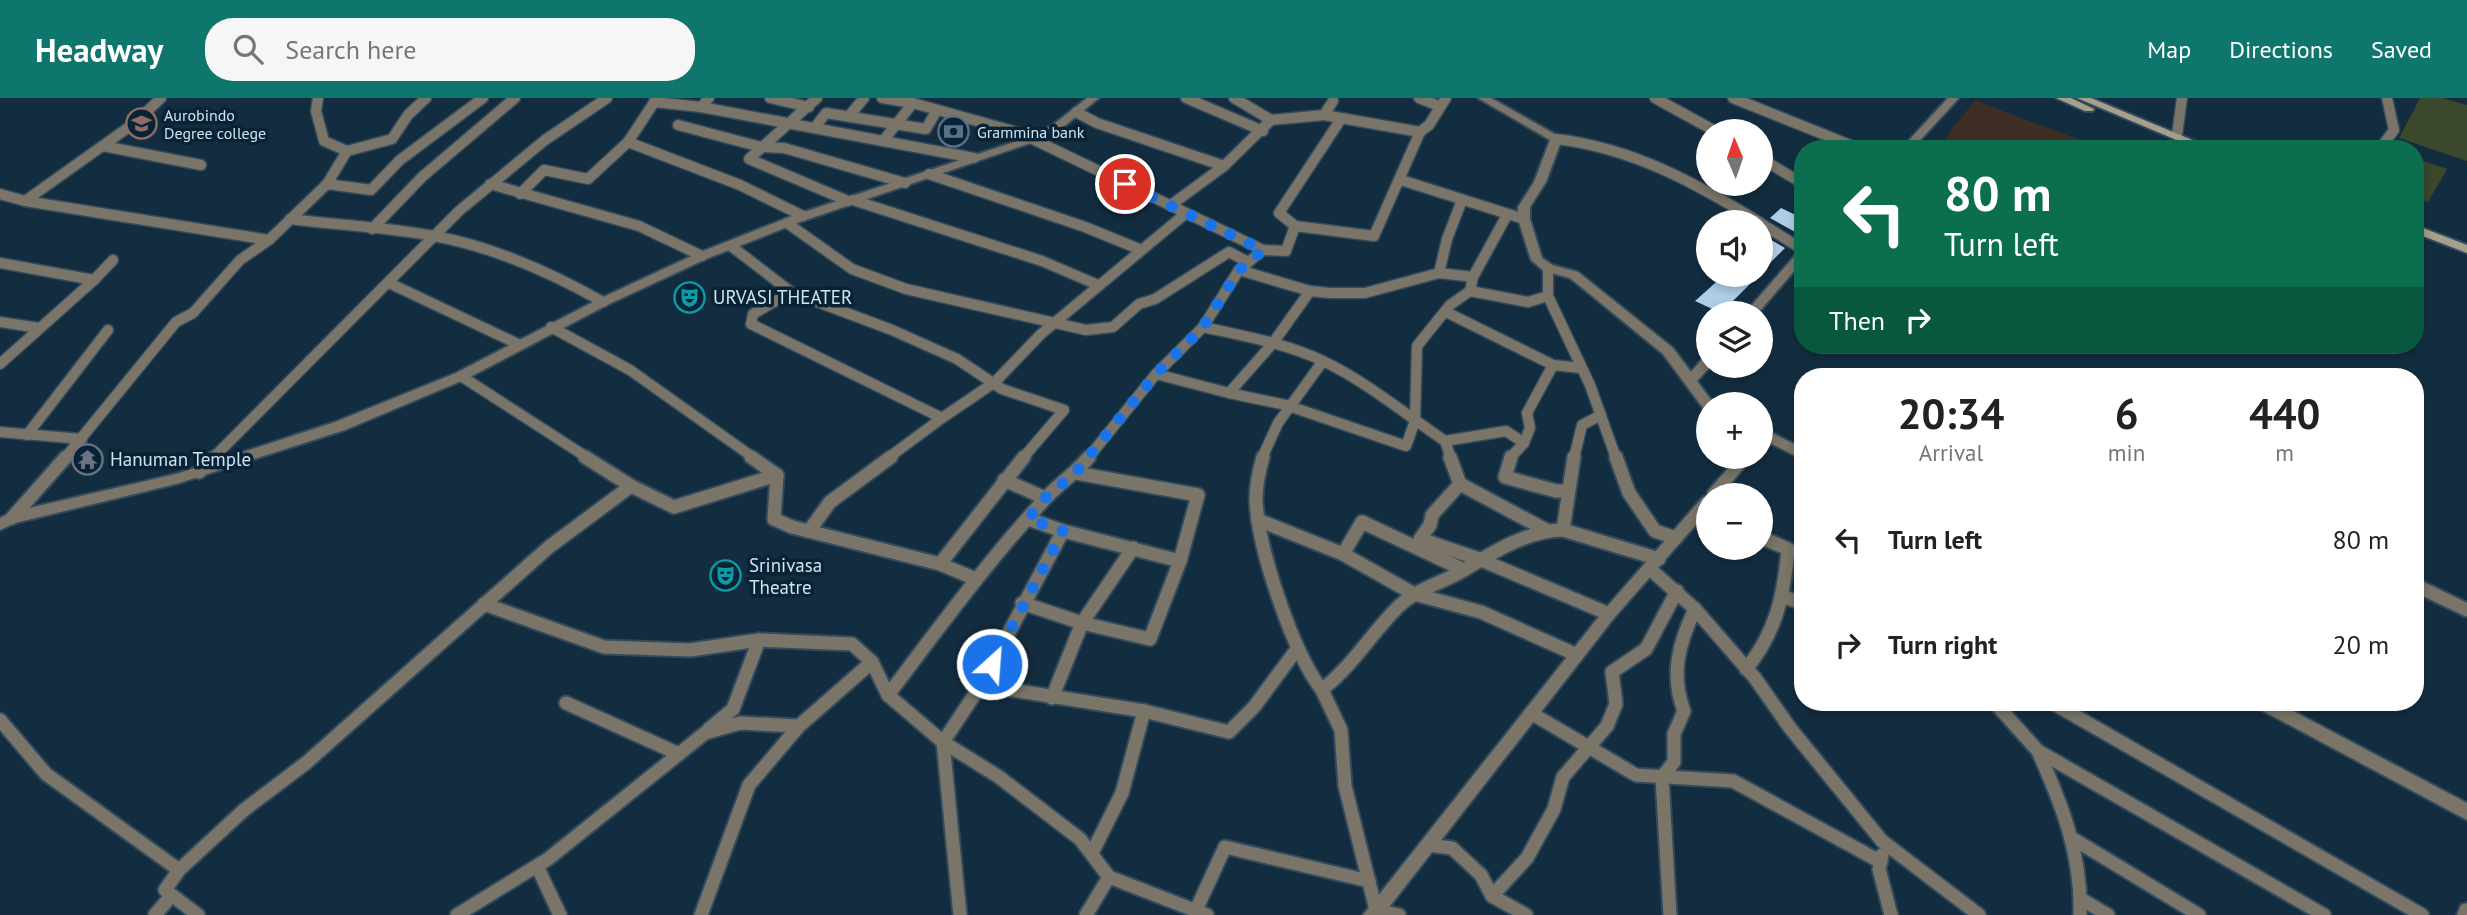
<!DOCTYPE html>
<meta charset="utf-8">
<style>
:root{--surface:#fff;--page:#f6f6f6;--text:#222;--muted:#767676;--accent:#0f766e}
body{margin:0;font-family:"PT Sans",sans-serif;background:var(--page);color:var(--text);height:100vh;display:flex;flex-direction:column;font-size:26px;white-space:nowrap}
*{box-sizing:border-box;margin:0}
p{font-size:23px;color:var(--muted)}
.icon{flex:none;width:38px;height:38px;fill:none;stroke:currentColor;stroke-width:2;stroke-linecap:round;stroke-linejoin:round}
.map{position:relative;flex:1;overflow:hidden}
.side{position:absolute;left:1794px;top:270px;width:630px;height:343px;display:flex;flex-direction:column;background:var(--surface);border-radius:28px;box-shadow:0 4px 10px #0003}
.side>*{flex:none}
.top-card{position:absolute;left:1794px;top:42px;width:630px;height:214px;border-radius:28px;box-shadow:0 4px 10px #0003;background:#0b6e4f;color:#fff;overflow:hidden}
.needle{width:46px;rotate:358deg}
.controls{position:absolute;left:1696px;top:21px;display:grid;gap:14px}
.controls a{display:grid;place-items:center;width:77px;height:77px;border-radius:50%;background:var(--surface);box-shadow:0 4px 10px #0003;font-size:35px}
.pin{position:absolute;display:grid;place-items:center;width:60px;height:60px;color:#fff;margin:-30px;border:4px solid #fff;border-radius:50%;box-shadow:0 2px 7px #0007}
.me{position:absolute;width:77px;margin:-38px;rotate:26deg;stroke-linejoin:round;filter:drop-shadow(0 0 5px #0008)}
.turn{display:flex;align-items:center;gap:24px;height:147px;padding:0 35px;font-size:32px}
.turn .icon{width:91px;height:91px;stroke-width:2.5}
.turn b{display:block;font-size:49px;line-height:60px}
.then{display:flex;align-items:center;height:66px;padding:0 35px;background:#0003;gap:14px;font-size:26px}
.eta{display:flex;justify-content:space-evenly;align-items:center;height:119px;text-align:center}
.eta b{font-size:42px;font-weight:700;line-height:49px}
ul{padding:0;list-style:none}
li{display:flex;align-items:center;gap:21px;height:105px;padding:0 35px}
li div{flex:1}
li b{display:block;font-size:26px}
li em{font-style:normal}
header{display:flex;align-items:center;gap:42px;box-sizing:border-box;height:98px;padding:0 35px;background:var(--accent);color:#fff}
header strong{font-size:33px}
nav{display:flex;gap:38px;margin-inline-start:auto;font-size:24px}
.search{width:490px;height:63px;background:var(--page);display:flex;align-items:center;gap:18px;box-sizing:border-box;padding:0 24px;border-radius:28px;color:var(--muted);font-size:26px}
.map>svg:first-child{display:block}
.education{fill:#3e2e23}
.green{fill:#3b482b}
.building{fill:#afcee6}
.lines{fill:none;stroke-linecap:round;stroke-linejoin:round}
.minor-far1-casing{stroke:#324a5c;stroke-width:13}
.minor-casing{stroke:#324a5c;stroke-width:17}
.tertiary-casing{stroke:#324a5c;stroke-width:4}
.secondary-casing{stroke:#324a5c;stroke-width:4}
.minor-far1{stroke:#7a7568;stroke-width:10}
.minor{stroke:#7a7568;stroke-width:13}
.tertiary{fill:#7a7568;fill-rule:evenodd}
.secondary{fill:#a6a08a;fill-rule:evenodd}
.route{stroke:#1a73e8;stroke-width:12;stroke-dasharray:0 21.6}
.labels{text-anchor:middle;stroke-width:7;stroke-linejoin:round;paint-order:stroke}
.far-poi-label{font-size:16px;fill:#d2e2ee;stroke:#082335;text-anchor:start}
.poi-label{font-size:19px;fill:#d2e2ee;stroke:#082335;text-anchor:start}
</style>
<header>
<strong>Headway</strong>
<div class="search"><svg class="icon" aria-label="search" viewBox="0 0 24 24"><circle cx="10" cy="10" r="6"/><path d="M15 15l6 6"/></svg>Search here</div>
<nav><a>Map</a><a>Directions</a><a>Saved</a></nav>
</header>
<div class="map">
<svg width="2467" height="817" viewBox="0 0 2467 817">
<rect width="100%" height="100%" fill="#132d40"/>
<path class="education" d="M1975,2L2000,12L2105,51H1937Z"/>
<g class="green">
<path d="M2420,0H2443L2467,7V63L2399,40Z"/>
<path d="M2415,60L2447,71L2428,104L2415,99Z"/>
</g>
<g class="building">
<path d="M1781,110L1802,120V129L1797,135L1770,120Z"/>
<path d="M1766,139L1785,150L1760,175V144Z"/>
<path d="M1724,177H1759L1721,215L1695,203Z"/>
</g>
<g class="lines">
<defs>
<g id="minor-far1">
<path d="M161,0L136,24L25,103L269,142"/>
<path d="M709,0L701,9L974,60"/>
<path d="M770,0L809,9"/>
<path d="M817,0L749,61L848,103"/>
<path d="M882,0L913,5L1020,35L1263,152L1239,172L1203,229L1156,276L1088,360"/>
<path d="M1186,0L1263,33"/>
<path d="M1419,0L1439,8"/>
<path d="M1655,0L1715,33"/>
<path d="M1733,0L1860,51"/>
<path d="M1333,3L1324,17L1420,34L1429,27L1446,0"/>
<path d="M654,4L701,9"/>
<path d="M1076,14L1097,25L1224,68L1271,22L1234,0"/>
<path d="M849,18L864,0"/>
<path d="M1271,22L1324,17"/>
<path d="M678,27L761,49L784,50L905,85"/>
<path d="M815,29L826,15L926,31L937,12"/>
<path d="M2177,37L2182,0"/>
<path d="M1556,41C1632,50 1694,84 1759,124"/>
<path d="M883,43L913,5"/>
<path d="M628,44L740,87L803,118"/>
<path d="M103,48L201,67"/>
<path d="M2380,51L2394,32L2387,0"/>
<path d="M347,53L392,41L408,17L426,0"/>
<path d="M1760,60L1802,85"/>
<path d="M929,76L1085,129L1139,151"/>
<path d="M1401,82L1524,121"/>
<path d="M327,86L371,92L400,62L483,0"/>
<path d="M490,86L639,128L702,158"/>
<path d="M0,96L25,103"/>
<path d="M520,96L544,72L588,81L628,44L657,0"/>
<path d="M853,102L1042,163L1098,187"/>
<path d="M1171,107L1224,68"/>
<path d="M290,121C338,127 386,129 434,138C494,149 550,174 603,204"/>
<path d="M787,125L852,171L906,191L1086,232L1113,229L1139,206L1155,201L1229,154L1248,164"/>
<path d="M1760,125L1802,151"/>
<path d="M1295,128L1279,115L1341,21"/>
<path d="M372,131L422,79L515,0"/>
<path d="M731,148L791,194L892,232L957,261L1002,291L1064,312L1023,360"/>
<path d="M1263,152L1286,153L1295,128L1374,138L1420,34"/>
<path d="M0,165L94,182L113,162"/>
<path d="M1239,172L1310,193L1330,195H1365L1439,175L1473,179L1470,193L1528,204L1548,198V170"/>
<path d="M1439,175L1447,141L1462,102"/>
<path d="M1473,179L1507,117"/>
<path d="M389,185L518,246"/>
<path d="M791,194L753,216L751,226L942,320L995,284L1041,236L1185,116"/>
<path d="M1548,198L1590,287L1616,360"/>
<path d="M1446,214L1553,267L1581,270"/>
<path d="M0,224L39,230"/>
<path d="M551,229L630,272L754,360"/>
<path d="M1203,229C1243,238 1285,245 1323,263C1367,284 1405,316 1445,343L1506,333L1524,345"/>
<path d="M0,266L94,182"/>
<path d="M1156,276L1229,295L1273,245L1310,193"/>
<path d="M461,278L588,360"/>
<path d="M1229,295L1286,307L1406,348L1415,323L1417,248L1450,207L1470,193"/>
<path d="M0,334L82,341"/>
<path d="M27,337L108,232"/>
<path d="M1445,343L1451,360"/>
<path d="M65,360L176,224L193,215L240,162L269,142L327,86L347,53L324,43L316,13L318,0"/>
<path d="M213,360L459,113L545,42L607,0"/>
<path d="M888,360L942,320"/>
<path d="M1262,360L1278,325L1323,263"/>
<path d="M1510,360L1524,345L1530,330L1527,315L1553,267"/>
<path d="M1574,360L1582,327L1601,317"/>
</g>
<g id="minor">
<path d="M1263,359C1259,373 1256,386 1256,401C1257,448 1293,555 1322,592C1355,565 1370,537 1398,509C1417,490 1443,485 1464,472C1493,454 1529,432 1563,432L1574,359"/>
<path d="M1450,359L1460,386"/>
<path d="M1511,359L1505,379L1556,393H1568"/>
<path d="M1616,359L1629,395L1655,433L1676,440"/>
<path d="M199,374L215,359"/>
<path d="M777,377L774,421L792,429L940,466L976,481"/>
<path d="M1004,382L1045,400"/>
<path d="M631,388L674,409L777,377L751,359"/>
<path d="M12,420L66,359"/>
<path d="M1258,422L1343,456L1414,496L1481,514L1577,557"/>
<path d="M1546,432L1460,386L1432,417L1430,427L1420,441L1479,461L1609,516"/>
<path d="M1563,432L1659,461"/>
<path d="M809,433L830,404L891,359"/>
<path d="M1063,433L1180,463"/>
<path d="M1343,456L1362,424L1464,472"/>
<path d="M940,466L1024,359"/>
<path d="M1650,471L1695,511L1755,580L1790,630L1882,743L1979,817"/>
<path d="M2415,487L2467,512"/>
<path d="M1784,499L1802,505"/>
<path d="M1022,505L1082,525L1150,541L1180,463L1198,397L1076,375"/>
<path d="M484,506L604,549L690,552L759,542L852,546L872,564L888,597"/>
<path d="M1746,571C1776,535 1784,497 1788,451L1760,439"/>
<path d="M981,587L1063,433L1028,421"/>
<path d="M1322,592L1341,632L1345,688L1376,812L1399,817"/>
<path d="M1052,600L1082,525L1133,450"/>
<path d="M1994,604L2038,653L2324,817"/>
<path d="M2051,604L2422,817"/>
<path d="M566,605L679,656"/>
<path d="M1144,613L1229,634L1254,609L1297,551"/>
<path d="M1531,615L1636,677L1733,683L1881,764"/>
<path d="M0,622L46,676L179,772L165,792L198,817"/>
<path d="M709,631L733,611L759,542"/>
<path d="M2038,653C2062,707 2082,757 2080,817"/>
<path d="M2075,742L2199,817"/>
<path d="M1427,747L1452,750L1481,777L1492,798L1526,817"/>
<path d="M1092,755L1122,695L1144,613L981,587L943,644L999,679L1080,741L1109,779L1207,817"/>
<path d="M1882,757L1879,771L1891,817"/>
<path d="M537,768L560,817"/>
<path d="M179,772L244,712L306,665L549,449L631,388L585,359"/>
<path d="M1492,798L1527,760L1554,711L1563,679L1607,628L1616,606L1612,574L1646,551L1677,493"/>
<path d="M2081,801L2108,817"/>
<path d="M1196,812L1225,749L1369,783"/>
<path d="M155,817L171,798"/>
<path d="M457,817L548,761L705,635L740,625L799,628L872,564"/>
<path d="M701,817L749,687L799,628"/>
<path d="M960,817L943,644L888,597C938,531 987,464 1043,403C1057,387 1075,376 1089,359"/>
<path d="M1086,817L1109,779"/>
<path d="M1670,817L1662,679L1674,664V636L1684,613C1670,576 1679,545 1695,511"/>
</g>
<g id="tertiary">
<path d="M1087,0H1099L1062,30L1042,41L800,124L706,161L607,207L466,281L345,332L176,386L15,425L0,432V420L12,414L176,376L335,324L456,275L599,201L698,155L792,118L1035,37L1054,26Z"/>
<path d="M1478,0H1491L1560,39L1562,41L1546,84L1530,109V121L1542,160L1552,167L1578,174L1673,250L1691,274L1703,260L1708,258V268H1711L1697,283L1714,306H1708V312L1703,310L1663,256L1570,180L1544,173L1531,162L1518,121V109L1534,84L1550,42Z"/>
<path d="M1948,0H1959L1912,51H1901Z"/>
<path d="M1802,153V164L1758,215H1745L1798,154Z"/>
<path d="M1760,329L1802,350V361L1760,340Z"/>
<path d="M1738,359H1753L1721,397H1708V413L1614,520L1383,817H1363L1604,512L1703,399L1707,398L1708,393Z"/>
<path d="M2254,604H2276L2467,705V722L2256,609Z"/>
<path d="M2467,805V817H2457L2461,807Z"/>
</g>
<g id="secondary">
<path d="M2056,0H2071L2094,11L2093,13H2085Z"/>
<path d="M2077,0H2091L2214,51H2198Z"/>
<path d="M2415,127L2467,147V155L2415,135Z"/>
</g>
</defs>
<use href="#minor-far1" class="minor-far1-casing"/>
<use href="#minor" class="minor-casing"/>
<use href="#tertiary" class="tertiary-casing"/>
<use href="#secondary" class="secondary-casing"/>
<use href="#minor-far1" class="minor-far1"/>
<use href="#minor" class="minor"/>
<use href="#tertiary" class="tertiary"/>
<use href="#secondary" class="secondary"/>
</g>
<g class="lines">
<path class="route" d="M992,566L1063,433L1028,421L1045,400L1076,374L1156,276L1203,229L1239,172L1263,152L1125,86"/>
</g>
<defs>
<symbol id="university-ring" viewBox="-11 -11 22 22"><circle r="9.5" fill="#082335" stroke="#8d6e63" stroke-width="1.5"/><path d="M0-5L7-2L0 1L-7-2ZM-4 1L0 2.5L4 1V4Q0 6-4 4Z" fill="#8d6e63"/></symbol>
<symbol id="bank-ring" viewBox="-11 -11 22 22"><circle r="9.5" fill="#082335" stroke="#5c6f8a" stroke-width="1.5"/><path d="M-6-4H6V4H-6ZM0-2.3a2.3 2.3 0 1 0 0 4.6a2.3 2.3 0 1 0 0-4.6Z" fill="#5c6f8a"/></symbol>
<symbol id="theatre-ring" viewBox="-11 -11 22 22"><circle r="9.5" fill="#082335" stroke="#0f9aa8" stroke-width="1.5"/><path d="M-5-5.5Q0-4 5-5.5V0Q5 5 0 6Q-5 5-5 0ZM-3.3-2.5H-1v1.5H-3.3ZM1-2.5H3.3v1.5H1ZM-2.8 1Q0 5.5 2.8 1Z" fill="#0f9aa8"/></symbol>
<symbol id="temple-ring" viewBox="-11 -11 22 22"><circle r="9.5" fill="#082335" stroke="#6b7280" stroke-width="1.5"/><path d="M0-6L5-2H3V0L6.5 2.5H4V6H1.5V3h-3V6H-4V2.5H-6.5L-3 0V-2H-5Z" fill="#6b7280"/></symbol>
</defs>
<g fill-rule="evenodd">
<use href="#university-ring" x="124" y="8" width="35" height="35"/>
<use href="#bank-ring" x="936" y="16" width="35" height="35"/>
<use href="#theatre-ring" x="672" y="182" width="35" height="35"/>
<use href="#temple-ring" x="70" y="344" width="35" height="35"/>
<use href="#theatre-ring" x="708" y="460" width="35" height="35"/>
</g>
<g class="labels">
<g class="far-poi-label">
<text x="164" y="23">Aurobindo<tspan x="164" dy="18">Degree college</tspan></text>
<text x="977" y="40">Grammina bank</text>
</g>
<g class="poi-label">
<text x="713" y="206">URVASI THEATER</text>
<text x="110" y="368">Hanuman Temple</text>
<text x="749" y="474">Srinivasa<tspan x="749" dy="22">Theatre</tspan></text>
</g>
</g>
</svg>
<div class="controls">
<a><svg class="needle" viewBox="-14 -14 28 28"><path d="M0-13l5 13h-10z" fill="#e53935"/><path d="M0 13l5-13h-10z" fill="#767676"/></svg></a>
<a><svg class="icon" aria-label="sound" viewBox="0 0 24 24"><path d="M4 9h4l5-4v14l-5-4H4zM17 9q2 3 0 6"/></svg></a>
<a><svg class="icon" aria-label="layers" viewBox="0 0 24 24"><path d="M12 4l9 5-9 5-9-5zM3 14l9 5 9-5"/></svg></a>
<a>+</a>
<a>−</a>
</div>
<div class="pin" style="left:1125px;top:86px;background:#d93025"><svg class="icon" aria-label="arrive" viewBox="0 0 24 24"><path d="M6 21V4h12l-3 4 3 4H6"/></svg></div>
<svg class="me" style="left:992px;top:566px" viewBox="-20 -20 40 40"><circle r="17" fill="#1a73e8" stroke="#fff" stroke-width="3"/><path d="M0-11L8 9 0 5-8 9z" fill="#fff"/></svg>
<div class="top-card">
<div class="turn"><svg class="icon" aria-label="left" viewBox="0 0 24 24"><path d="M17 20v-9H6M10 6l-5 5 5 5"/></svg><div><b>80 m</b>Turn left</div></div>
<div class="then">Then<svg class="icon" aria-label="right" viewBox="0 0 24 24"><path d="M7 20v-9h11M14 6l5 5-5 5"/></svg></div>
</div>
<section class="side">
<div class="eta">
<div><b>20:34</b><p>Arrival</p></div>
<div><b>6</b><p>min</p></div>
<div><b>440</b><p>m</p></div>
</div>
<ul>
<li><svg class="icon" aria-label="left" viewBox="0 0 24 24"><path d="M17 20v-9H6M10 6l-5 5 5 5"/></svg><div><b>Turn left</b></div><em>80 m</em></li>
<li><svg class="icon" aria-label="right" viewBox="0 0 24 24"><path d="M7 20v-9h11M14 6l5 5-5 5"/></svg><div><b>Turn right</b></div><em>20 m</em></li>
</ul>
</section>
</div>
